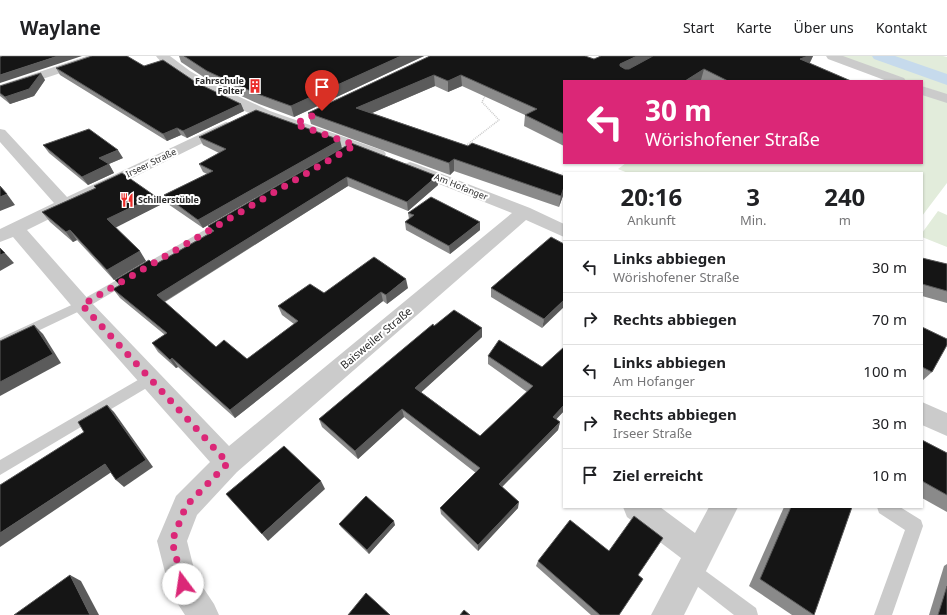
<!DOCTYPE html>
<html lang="de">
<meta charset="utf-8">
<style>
:root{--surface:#fff;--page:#f6f6f6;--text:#202124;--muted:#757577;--line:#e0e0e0}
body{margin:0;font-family:"Noto Sans",sans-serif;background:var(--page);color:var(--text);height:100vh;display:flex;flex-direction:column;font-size:15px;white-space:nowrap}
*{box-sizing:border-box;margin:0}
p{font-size:13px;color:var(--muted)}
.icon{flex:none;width:22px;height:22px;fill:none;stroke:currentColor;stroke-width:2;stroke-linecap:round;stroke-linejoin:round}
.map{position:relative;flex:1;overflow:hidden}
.sheet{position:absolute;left:563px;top:116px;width:360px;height:336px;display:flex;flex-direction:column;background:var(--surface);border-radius:0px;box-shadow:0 1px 3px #0004}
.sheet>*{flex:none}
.top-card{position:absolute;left:563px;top:24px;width:360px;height:84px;border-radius:0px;box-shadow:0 1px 3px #0004;background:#db2777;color:#fff;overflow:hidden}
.pin{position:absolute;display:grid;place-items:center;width:34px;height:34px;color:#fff;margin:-41px -17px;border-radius:50% 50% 50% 0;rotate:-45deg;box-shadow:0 0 4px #0007}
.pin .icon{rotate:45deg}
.me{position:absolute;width:44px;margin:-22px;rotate:346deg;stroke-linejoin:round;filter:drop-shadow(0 0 3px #0008)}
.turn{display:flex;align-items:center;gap:14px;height:84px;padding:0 16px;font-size:18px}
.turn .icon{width:52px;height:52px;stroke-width:2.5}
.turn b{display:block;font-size:28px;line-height:34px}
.eta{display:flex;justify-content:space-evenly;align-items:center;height:68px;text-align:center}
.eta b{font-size:24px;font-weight:700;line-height:28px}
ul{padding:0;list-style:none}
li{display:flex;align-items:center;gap:12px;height:52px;padding:0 16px;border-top:1px solid var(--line)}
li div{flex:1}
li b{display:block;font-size:15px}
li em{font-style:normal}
header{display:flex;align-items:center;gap:24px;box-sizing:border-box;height:56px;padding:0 20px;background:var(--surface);border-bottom:1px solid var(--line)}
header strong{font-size:19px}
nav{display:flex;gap:22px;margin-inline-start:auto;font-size:14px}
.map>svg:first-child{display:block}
.green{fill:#e2ecdb}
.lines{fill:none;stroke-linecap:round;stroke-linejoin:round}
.canal{fill:#c6daec;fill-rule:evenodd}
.path{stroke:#cbcbcb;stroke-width:1.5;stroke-dasharray:1 1;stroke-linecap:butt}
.lane{fill:#cbcbcb;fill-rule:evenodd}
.street{fill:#cbcbcb;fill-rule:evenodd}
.wall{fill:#8a8a8a}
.shaded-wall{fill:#5b5b5b}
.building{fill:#151515;stroke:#5b5b5b}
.route{stroke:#db2777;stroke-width:7;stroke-dasharray:0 12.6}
.labels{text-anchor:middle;stroke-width:4;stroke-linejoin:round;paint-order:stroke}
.far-poi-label{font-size:9px;font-weight:bold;fill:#2e2e2e;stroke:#fff;text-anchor:end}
.far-street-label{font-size:9px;fill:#2e2e2e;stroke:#fff}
.street-label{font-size:11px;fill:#2e2e2e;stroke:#fff}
</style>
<header>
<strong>Waylane</strong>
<nav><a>Start</a><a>Karte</a><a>Über uns</a><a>Kontakt</a></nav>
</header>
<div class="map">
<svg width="947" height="559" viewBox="0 0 947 559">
<rect width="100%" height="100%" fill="#fff"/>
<g class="green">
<path d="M839,0H943L947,1V39L922,30V25H908Z"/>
<path d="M922,37L947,46V127L922,160V117H628L618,113L626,107H922Z"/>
<path d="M938,155L947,159V191L922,181V177Z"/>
</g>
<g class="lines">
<path class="canal" d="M872,0H895L947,18V29L874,3Z"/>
<path class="path" d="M464,91L499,64L482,46L486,38"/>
<g class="lane">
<path d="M224,163L229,166L228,168L86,252L0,293V282L78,246Z"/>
<path d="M150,317L155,319L157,323L155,327L0,419V404Z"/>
<path d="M877,451H900L921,464L923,470L892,559H874L905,474L879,457Z"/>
<path d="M690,505L696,508L756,552L758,559H734L684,520L681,514L684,508Z"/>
</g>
<g class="street">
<path d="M87,0H105L103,3L0,37V29Z"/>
<path d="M156,0H170L190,15L216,30L270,55L384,95L386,98L384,101L378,103L372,101C306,77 232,59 175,15C169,11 160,6 156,0Z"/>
<path d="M826,0H843L904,22L906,25H887L828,3Z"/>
<path d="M922,30L947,38V47L922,39Z"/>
<path d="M226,66L231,67L233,70L231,73L27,174L89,244L229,390L512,157L404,114L402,111L404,108L410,106L416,108L530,152L564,168V181L526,164L237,416L197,459L187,485L196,521L214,548L219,559H185L172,539L168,528L157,485L176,440L210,406L75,254L13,181L0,186V173L54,147L0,86V73L5,74L67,141Z"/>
<path d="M922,346L947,357V380L922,369Z"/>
<path d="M623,451H660L695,477L709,451H738L684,559H651L681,502L627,461Z"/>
</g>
</g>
<g class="wall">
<path d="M179,0H424L294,61L259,48L211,26L181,6Z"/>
<path d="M430,0L594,3L601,0H813L809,7L851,25H703L701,24L699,25H564V90L524,70L525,59L462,30L448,36L435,30L372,57L468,90L564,120V137L559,151L454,115L450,119L311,68L308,57Z"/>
<path d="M144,10L197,27L241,48L244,55L187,82L181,79L167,85L60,19L56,12Z"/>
<path d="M45,24L34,40L10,48L0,40V30Z"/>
<path d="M199,81L342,92L203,172L168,148L164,139L207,118L203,116L199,108L219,97L203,89Z"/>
<path d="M351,87L438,129L408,155L348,130L165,246L216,291L247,303L294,268L282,259L278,250L324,237L408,232L387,248L383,245L235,362L178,311L176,312L158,296L152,287L165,279L120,242L113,233L120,230L115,224L154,209L211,176L208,170Z"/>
<path d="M43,89L123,102L109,108L114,117L88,129L49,97Z"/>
<path d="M94,130L160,149L115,171L146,205L114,224L77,184L73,186L50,166L42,156L95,132Z"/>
<path d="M408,157L480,174L450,198L406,174L405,166L409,163Z"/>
<path d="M564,188L542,272L491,241V232Z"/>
<path d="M922,202L947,208V247L922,240Z"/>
<path d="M434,270L482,272V281L421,336L480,380L527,336L488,308V300L542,311L564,291V355L556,363L560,366L558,374L502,431L518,452L478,495L441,458L440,452L476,417L404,361L358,403L322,371L319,363Z"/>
<path d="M922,271L932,316L922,325Z"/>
<path d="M922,384L947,397V456L922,442Z"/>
<path d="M784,451H852L814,559H792L749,530Z"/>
<path d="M339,468L395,469L369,498L341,471Z"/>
<path d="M538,505L638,519L619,559H591L536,510Z"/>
<path d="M947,508V559H929L944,510Z"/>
</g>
<g class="shaded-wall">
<path d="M58,0H82L0,27V19Z"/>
<path d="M401,0H424L294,61L291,50Z"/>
<path d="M637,0H654L618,21L620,8Z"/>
<path d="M808,0H813L809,9L800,3Z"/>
<path d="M704,13L701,24L699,25H685Z"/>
<path d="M41,17L45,24L34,40L10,48L5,41Z"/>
<path d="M434,19L435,30L358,63L356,52Z"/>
<path d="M461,19L462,30L448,36V25Z"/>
<path d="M241,48L244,55L187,82L183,75Z"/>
<path d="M177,72L181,79L167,85L163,78Z"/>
<path d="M340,84L342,92L203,172L198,164Z"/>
<path d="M118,94L123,102L104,110L99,102Z"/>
<path d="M454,103V115L450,119L449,107Z"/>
<path d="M109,108L114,117L88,129L82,121Z"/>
<path d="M437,120L438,129L408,155L407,146Z"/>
<path d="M347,121L348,130L162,247L157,239Z"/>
<path d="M564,131V137L559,151L561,140Z"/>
<path d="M7,138L15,149L0,155V141Z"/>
<path d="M155,140L160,149L113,173L107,163Z"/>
<path d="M480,166V174L450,198L449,190Z"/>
<path d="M70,174L77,184L73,186L66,176Z"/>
<path d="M140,195L146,205L114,224L107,214Z"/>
<path d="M5,197L14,207L0,215V199Z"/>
<path d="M406,223L408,232L387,248L386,239Z"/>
<path d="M381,236L383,245L235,362L230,354Z"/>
<path d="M564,244V251L542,272L544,263Z"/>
<path d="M34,269L43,278L61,307L0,340V326Z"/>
<path d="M482,272V281L416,341L415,332Z"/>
<path d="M172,302L178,311L176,312L170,304Z"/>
<path d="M107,349L114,356L153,411L124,431L116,424Z"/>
<path d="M564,349V355L551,369L553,361Z"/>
<path d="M402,353L404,361L358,403L355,395Z"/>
<path d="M560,366L558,374L498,435L499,428Z"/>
<path d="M105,408L113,415L0,491V477Z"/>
<path d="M321,425L325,433L268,485L262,478Z"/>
<path d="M519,446L518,452L478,495V489Z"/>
<path d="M394,465L395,469L369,498L367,494Z"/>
<path d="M70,519L81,525L99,559H90Z"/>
</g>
<g class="building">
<path d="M2,0H58L0,19V1Z"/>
<path d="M92,0H127L144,10L163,4L197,27L241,48L183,75L177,72L163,78L56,12Z"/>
<path d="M184,0H401L291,50L255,37L207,15Z"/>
<path d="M430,0H585L594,3L601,0H637L620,8V10L625,13H629L653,0H808L800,3L851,25H728L704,13L685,25H564V78L525,59L537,53L461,19L448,25L434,19L356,52L468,90L472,87L564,120V131L561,140L454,103L449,107L308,57Z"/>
<path d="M41,17L29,33L5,41L0,37V30Z"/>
<path d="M256,54L340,84L198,164L164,139L213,115L199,108L226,93L199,81Z"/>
<path d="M89,73L118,94L99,102L109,108L82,121L43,89Z"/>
<path d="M351,87L437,120L407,146L347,121L157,239L216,291L224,284L247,303L298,265L278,250L310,228L324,237L374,201L406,223L386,239L381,236L230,354L172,302L170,304L152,287L167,277L113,233L120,229L115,224L149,204L154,209L214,175L208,170Z"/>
<path d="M122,117L155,140L107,163L140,195L107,214L70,174L66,176L42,156L96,132L94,130Z"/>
<path d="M0,130L7,138L0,141Z"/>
<path d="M431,141L480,166L449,190L405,166L414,159L408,157Z"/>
<path d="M551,181L564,188V244L544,263L491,232Z"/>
<path d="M0,192L5,197L0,199Z"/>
<path d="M922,202L947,208V235L922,228Z"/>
<path d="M454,254L482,272L415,332L480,380L533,330L488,300L499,284L542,311L564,291V349L553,361L560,366L499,428L519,446L478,489L440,452L480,412L402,353L355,395L319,363L433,268L434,270Z"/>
<path d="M34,269L53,298L0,326V285Z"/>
<path d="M922,271L947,283V289L932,316L922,311Z"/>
<path d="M107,349L146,404L116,424L105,408L0,477V429L84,376L78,366Z"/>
<path d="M922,384L947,397V439L922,425Z"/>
<path d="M284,390L321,425L262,478L226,438Z"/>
<path d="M366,440L394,465L367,494L339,468Z"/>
<path d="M791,451H852L814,559L760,523Z"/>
<path d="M634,460L663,482L638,519L643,523L619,559H600L538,505L570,464L609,495Z"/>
<path d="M70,519L90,559H14Z"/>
<path d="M947,530V559H938Z"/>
<path d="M366,537L390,559H348Z"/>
<path d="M464,554L470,559H460Z"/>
</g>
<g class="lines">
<path class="route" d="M183,528L172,485L186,450L228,407L82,249L355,89L295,68L322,55"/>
</g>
<defs>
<symbol id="building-bare" viewBox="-9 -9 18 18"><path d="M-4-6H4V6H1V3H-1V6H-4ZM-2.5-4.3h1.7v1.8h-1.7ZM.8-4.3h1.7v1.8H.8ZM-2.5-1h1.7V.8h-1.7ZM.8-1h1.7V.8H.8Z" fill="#ea2d2a" stroke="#fff" stroke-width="2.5" paint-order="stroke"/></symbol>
<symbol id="restaurant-bare" viewBox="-9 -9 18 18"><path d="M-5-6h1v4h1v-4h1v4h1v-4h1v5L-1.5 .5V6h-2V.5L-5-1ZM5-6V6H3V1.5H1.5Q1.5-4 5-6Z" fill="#ea2d2a" stroke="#fff" stroke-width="2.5" paint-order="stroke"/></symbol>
</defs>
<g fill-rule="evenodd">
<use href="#building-bare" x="245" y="20" width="20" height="20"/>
<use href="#restaurant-bare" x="117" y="134" width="20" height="20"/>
</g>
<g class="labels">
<g class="far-poi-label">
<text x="244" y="28">Fahrschule<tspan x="244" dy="10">Folter</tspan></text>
<text x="138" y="147" text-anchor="start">Schillerstüble</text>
</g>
<g class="far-street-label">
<text transform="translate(151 107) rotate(-26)" y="3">Irseer Straße</text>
<text transform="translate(461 131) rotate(22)" y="3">Am Hofanger</text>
</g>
<g class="street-label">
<text transform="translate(376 282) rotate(-40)" y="4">Baisweiler Straße</text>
</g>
</g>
</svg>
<div class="pin" style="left:322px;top:55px;background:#d93025"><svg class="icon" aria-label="arrive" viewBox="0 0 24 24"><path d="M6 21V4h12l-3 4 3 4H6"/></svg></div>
<svg class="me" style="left:183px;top:528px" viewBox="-20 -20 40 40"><circle r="19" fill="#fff"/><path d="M0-13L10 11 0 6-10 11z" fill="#db2777"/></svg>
<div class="top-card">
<div class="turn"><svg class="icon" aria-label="left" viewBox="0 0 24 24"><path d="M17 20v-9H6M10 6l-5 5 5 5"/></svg><div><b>30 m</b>Wörishofener Straße</div></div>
</div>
<section class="sheet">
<div class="eta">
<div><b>20:16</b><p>Ankunft</p></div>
<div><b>3</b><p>Min.</p></div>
<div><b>240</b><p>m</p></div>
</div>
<ul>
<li><svg class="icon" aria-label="left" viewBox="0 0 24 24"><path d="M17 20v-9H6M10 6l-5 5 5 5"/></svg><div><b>Links abbiegen</b><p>Wörishofener Straße</p></div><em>30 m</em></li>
<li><svg class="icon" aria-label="right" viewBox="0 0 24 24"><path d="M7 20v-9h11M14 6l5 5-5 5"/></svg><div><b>Rechts abbiegen</b></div><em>70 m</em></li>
<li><svg class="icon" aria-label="left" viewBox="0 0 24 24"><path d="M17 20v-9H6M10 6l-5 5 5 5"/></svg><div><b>Links abbiegen</b><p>Am Hofanger</p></div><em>100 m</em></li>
<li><svg class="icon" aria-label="right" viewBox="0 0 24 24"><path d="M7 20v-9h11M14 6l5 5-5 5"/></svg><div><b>Rechts abbiegen</b><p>Irseer Straße</p></div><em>30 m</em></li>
<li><svg class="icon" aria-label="arrive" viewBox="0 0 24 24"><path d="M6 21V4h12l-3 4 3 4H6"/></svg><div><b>Ziel erreicht</b></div><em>10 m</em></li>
</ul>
</section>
</div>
